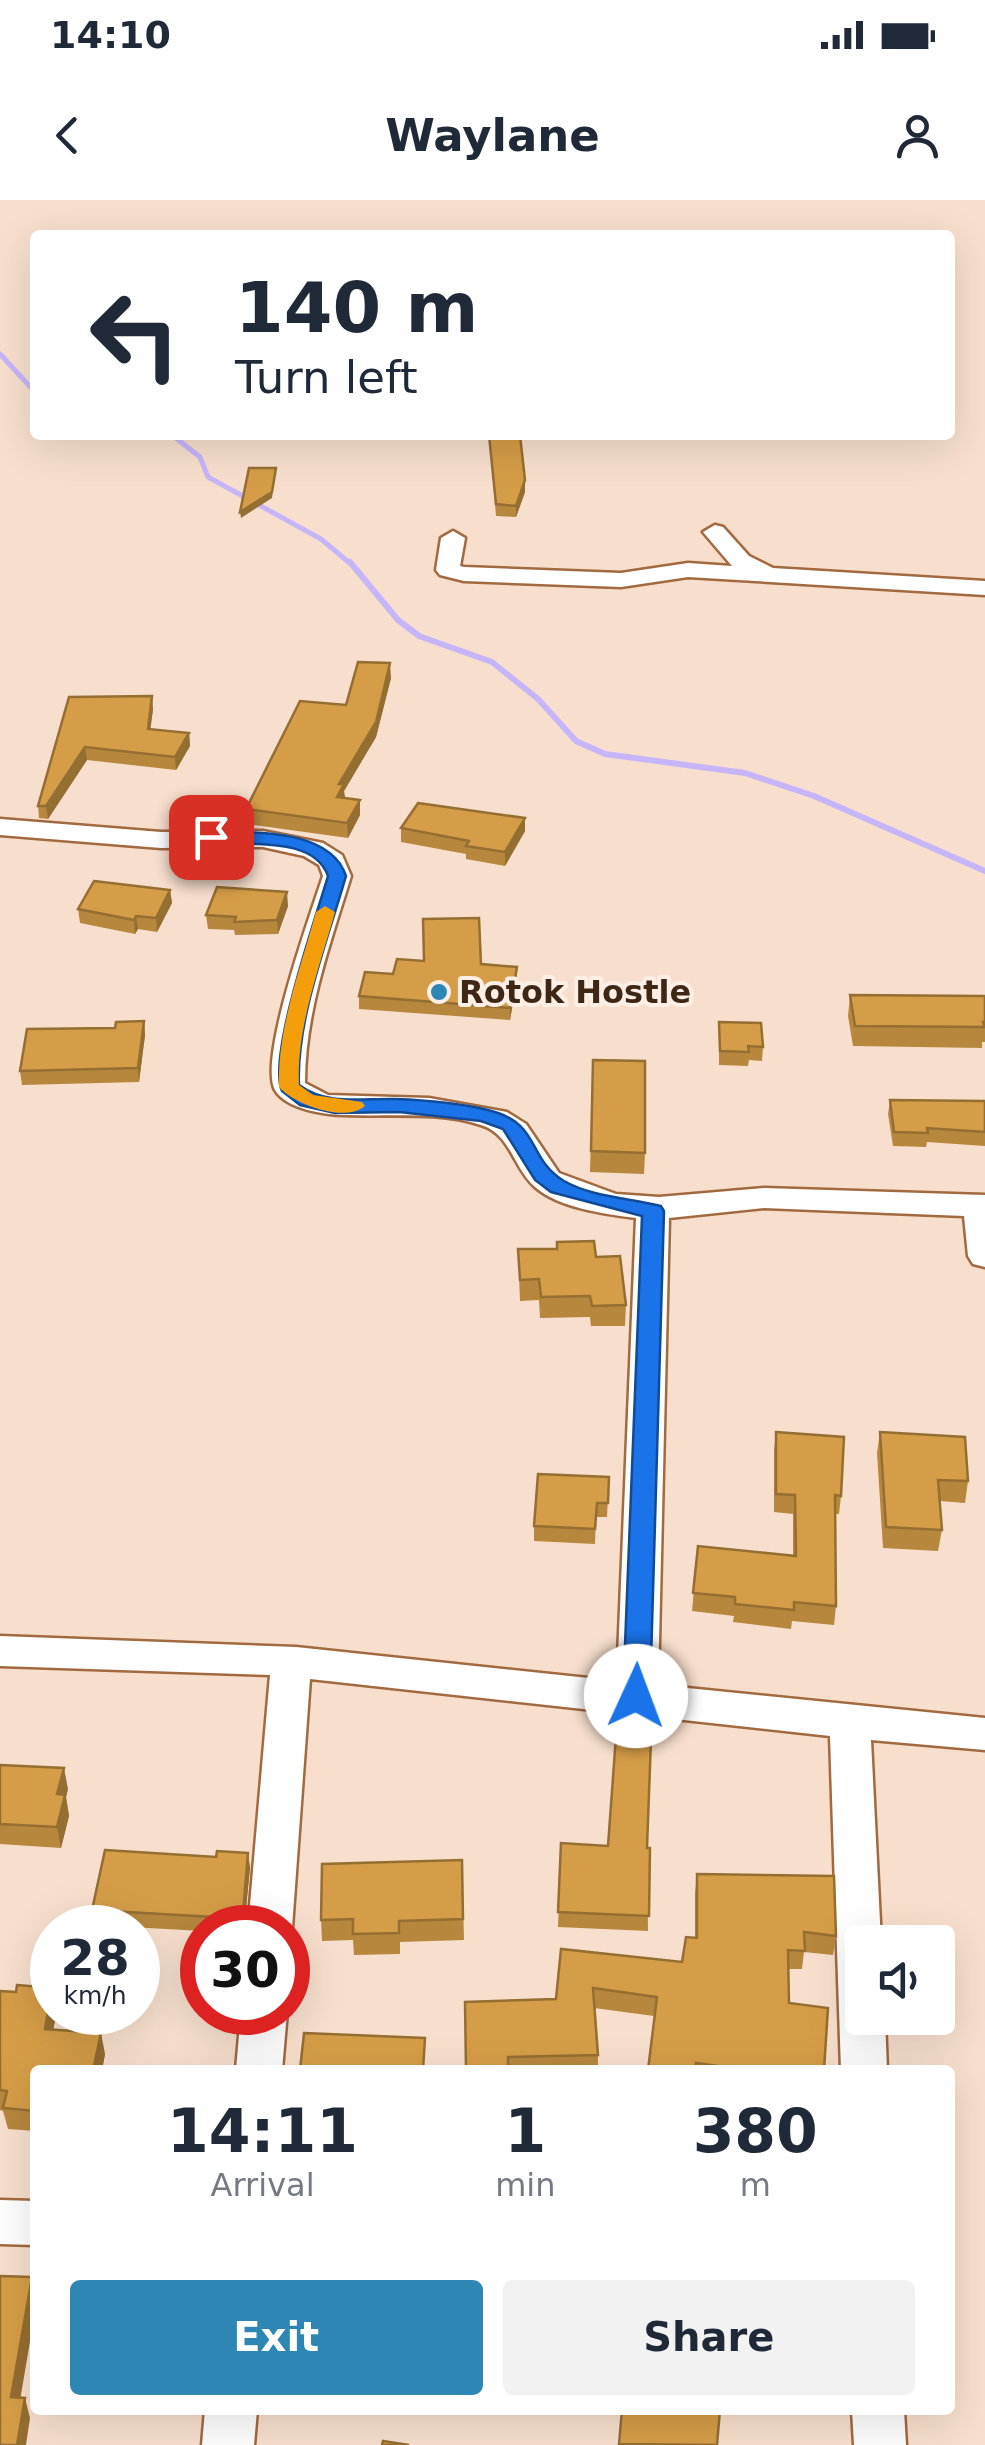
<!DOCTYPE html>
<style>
:root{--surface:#fff;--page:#f2f2f3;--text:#1f2937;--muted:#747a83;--accent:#2d86b4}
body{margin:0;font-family:"DejaVu Sans",sans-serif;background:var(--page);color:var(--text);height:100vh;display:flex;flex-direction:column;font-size:38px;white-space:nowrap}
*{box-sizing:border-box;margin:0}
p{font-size:32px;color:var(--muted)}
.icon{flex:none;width:55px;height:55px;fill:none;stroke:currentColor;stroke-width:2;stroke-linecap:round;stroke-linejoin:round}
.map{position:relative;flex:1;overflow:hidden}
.drawer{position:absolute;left:30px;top:1865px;width:925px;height:350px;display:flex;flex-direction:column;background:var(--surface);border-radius:10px;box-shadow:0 10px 40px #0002}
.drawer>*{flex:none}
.top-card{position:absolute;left:30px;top:30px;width:925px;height:210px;border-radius:10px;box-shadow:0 10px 40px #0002;background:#fff;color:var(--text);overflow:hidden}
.buttons{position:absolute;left:845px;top:1725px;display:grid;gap:20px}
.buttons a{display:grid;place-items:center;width:110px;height:110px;border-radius:10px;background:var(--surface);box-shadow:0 10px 40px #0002;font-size:50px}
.speed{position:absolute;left:30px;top:1705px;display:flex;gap:20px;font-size:50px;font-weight:700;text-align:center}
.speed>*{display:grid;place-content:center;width:130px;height:130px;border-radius:50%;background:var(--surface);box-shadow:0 10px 40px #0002;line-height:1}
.speed small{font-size:25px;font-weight:400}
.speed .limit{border:15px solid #d22;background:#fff;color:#111}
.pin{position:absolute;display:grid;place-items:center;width:85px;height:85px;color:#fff;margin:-42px;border-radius:20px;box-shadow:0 5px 15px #0006}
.me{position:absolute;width:110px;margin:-55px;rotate:2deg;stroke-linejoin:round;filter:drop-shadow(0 0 8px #0008)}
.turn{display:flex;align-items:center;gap:35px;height:210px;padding:0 40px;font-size:45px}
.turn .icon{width:130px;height:130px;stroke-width:2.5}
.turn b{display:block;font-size:70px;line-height:85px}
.eta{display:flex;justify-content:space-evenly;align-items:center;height:170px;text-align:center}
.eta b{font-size:60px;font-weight:700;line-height:70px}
.action{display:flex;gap:20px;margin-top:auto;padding:20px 40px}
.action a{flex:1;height:115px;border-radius:10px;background:var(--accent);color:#fff;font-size:40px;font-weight:700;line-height:115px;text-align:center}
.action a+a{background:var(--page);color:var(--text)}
.status{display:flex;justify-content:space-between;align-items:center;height:70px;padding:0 50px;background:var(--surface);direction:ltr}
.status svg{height:28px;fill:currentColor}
header{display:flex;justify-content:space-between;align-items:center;height:130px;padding:0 40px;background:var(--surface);font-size:45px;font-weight:700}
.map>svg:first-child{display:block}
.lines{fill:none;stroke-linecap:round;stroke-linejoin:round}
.stream-far1{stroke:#c7b5fa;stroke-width:5}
.stream{stroke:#c7b5fa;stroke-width:6}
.minor-casing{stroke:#a26a40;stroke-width:5}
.minor{fill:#fff;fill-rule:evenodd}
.wall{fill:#b7873d}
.shaded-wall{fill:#956e32}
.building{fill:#d59d47;stroke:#956e32;stroke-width:2.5}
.route{fill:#1a73e8;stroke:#114b97;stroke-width:2.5}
.slow{fill:#f59e0b}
.poi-dot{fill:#2d86b4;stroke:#fcefe6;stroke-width:4}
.labels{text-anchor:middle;stroke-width:8;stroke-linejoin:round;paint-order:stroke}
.poi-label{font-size:32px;font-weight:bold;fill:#3f2716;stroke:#fcefe6;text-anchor:start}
</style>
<div class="status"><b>14:10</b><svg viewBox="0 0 49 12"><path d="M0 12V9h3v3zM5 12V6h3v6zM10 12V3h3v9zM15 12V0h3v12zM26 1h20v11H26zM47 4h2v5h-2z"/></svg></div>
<header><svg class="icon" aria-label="back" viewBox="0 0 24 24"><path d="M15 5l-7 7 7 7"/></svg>Waylane<svg class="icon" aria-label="person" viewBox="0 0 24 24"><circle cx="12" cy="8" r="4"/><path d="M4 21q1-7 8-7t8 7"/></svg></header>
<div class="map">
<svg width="985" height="2245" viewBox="0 0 985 2245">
<rect width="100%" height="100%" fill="#f8dfcd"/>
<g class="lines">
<g class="stream-far1">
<path d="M0,154L35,192"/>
<path d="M172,235L200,257L208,277L321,339L352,365"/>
</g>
<path class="stream" d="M350,362L398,420L419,436L492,462L538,499L576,541L605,554L745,573L814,596L985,671"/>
<defs>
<g id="minor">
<path d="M715,325L723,327L749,356L773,368L985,381V395L688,377L621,387L464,381L440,375L436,370L441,338L453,331L465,338L460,366L464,367L621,373L688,363L732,366L703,332Z"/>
<path d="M0,619L161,632L263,631L323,643L342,655L351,676C330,744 305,812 305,883L328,895L429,898L507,912L526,924L559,973L616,994L659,997L764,988L985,995V1067L973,1064L968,1056L964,1016L764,1008L669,1018L658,1485L985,1518V1550L871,1540L881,1742H862V1818H885L887,1870H841L830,1536L310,1479L292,1728L288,1737V1728H248L270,1475L0,1466V1436L296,1447L617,1481L636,1018C605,1014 559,1008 535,987C513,968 511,934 481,925C437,911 390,917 345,915C325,915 286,909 275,890C258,859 311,713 323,676L319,665L304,656L263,647L161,648L0,635Z"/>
<path d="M241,1812H287L282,1870H236Z"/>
<path d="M0,2000L35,2001V2045L0,2044Z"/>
<path d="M205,2210H257L254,2245H202Z"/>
<path d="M852,2210H904L906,2245H854Z"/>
</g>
</defs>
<use href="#minor" class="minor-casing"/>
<use href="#minor" class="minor"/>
</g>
<g class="wall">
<path d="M489,235H520L525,292L516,317L496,316Z"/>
<path d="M391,478L376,537L344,591L345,598L360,600V615L348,638L247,624L246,609L346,505Z"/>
<path d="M69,497L153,509L150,529L189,533L190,546L176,570L87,560L48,619L39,618L38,606Z"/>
<path d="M401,628L525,631L505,666L466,659V654L401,642Z"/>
<path d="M170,690L172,703L157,732L138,729L135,734L80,723L78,709Z"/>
<path d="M288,706L278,734L235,735L234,730L208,729L206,715Z"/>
<path d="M481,764L517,767V779L510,820L359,809V796L393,774Z"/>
<path d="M850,795L985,796V842H982V848L853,846L848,816Z"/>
<path d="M144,821L145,835L139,882L22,885L20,871Z"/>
<path d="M719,822L763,847L762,861L749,860L748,866L719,865Z"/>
<path d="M593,860L645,953L644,974L590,972Z"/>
<path d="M890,900L985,901V946L927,942L926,947L893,946L888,914Z"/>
<path d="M518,1049L596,1057L626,1105L625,1126H591L590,1117L540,1118L539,1100L520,1101Z"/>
<path d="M776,1232L841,1296L839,1314H836V1406L834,1425L792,1421L791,1429L733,1422L734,1416L692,1411L698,1346L793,1356V1314L774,1312V1251Z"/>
<path d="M880,1232L968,1281L965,1303L940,1301L942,1330L938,1351L883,1348L877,1253Z"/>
<path d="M609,1277L607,1317H596L595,1344L534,1341V1326Z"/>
<path d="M0,1565L68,1589L66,1597L69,1616L61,1648L0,1644Z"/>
<path d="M561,1643L647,1648L648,1731L558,1727Z"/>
<path d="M248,1653L250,1668L245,1716L249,1719L250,1728H202V1731L94,1725L92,1710Z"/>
<path d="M462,1660L464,1740L400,1742V1754L354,1755L353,1740L322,1741L321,1720Z"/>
<path d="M697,1674L836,1736L833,1755L804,1752L802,1769H788L789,1803L824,1870H648L654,1816L594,1808L598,1855V1870H466L556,1799L682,1762L695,1738V1693Z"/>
<path d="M0,1791L57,1812L53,1829L105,1854L102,1870H35V1931L8,1929L3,1911L0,1910Z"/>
</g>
<g class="shaded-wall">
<path d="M276,268L272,298L241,318L240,312Z"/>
<path d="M525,280V292L516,317V306Z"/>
<path d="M390,463L391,478L376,537L344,591L345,599L337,597L339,584Z"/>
<path d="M152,496L153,509L149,541L148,529Z"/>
<path d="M189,533L190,546L176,570L175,557Z"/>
<path d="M85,547L87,560L48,619L46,606Z"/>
<path d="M360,600V615L348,638L347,623Z"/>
<path d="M525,618V631L505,666V652Z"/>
<path d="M170,690L172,703L157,732L156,718Z"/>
<path d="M287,692L288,706L278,734L277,720Z"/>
<path d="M136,716L138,729L135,734L134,720Z"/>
<path d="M517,767V779L510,820V808Z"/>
<path d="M144,821L145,835L139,882L138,868Z"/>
<path d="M64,1568L68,1589L66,1597L69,1616L61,1648L57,1627V1594Z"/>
<path d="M248,1653L250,1668L245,1719L243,1713Z"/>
<path d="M52,1794V1812H57L49,1849L45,1829Z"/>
<path d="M101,1833L105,1854L102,1870H93Z"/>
<path d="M32,2077L35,2089V2112L17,2218L11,2197Z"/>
<path d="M25,2198L30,2218L26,2245H17Z"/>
</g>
<g class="building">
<path d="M489,235H520L525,280L516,306L496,304Z"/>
<path d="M249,268H276L272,292L240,312Z"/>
<path d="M358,462L390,463L376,522L339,584H344L337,597L360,600L347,623L246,609L300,501L346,505Z"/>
<path d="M152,496L148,529L189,533L175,557L85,547L46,606H38L69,497Z"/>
<path d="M418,603L525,618L505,652L466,646L469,641L401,628Z"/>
<path d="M94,681L170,690L156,718L136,716L134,720L78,709Z"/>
<path d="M217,687L287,692L277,720L234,722L236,717L206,715Z"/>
<path d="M479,718L481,764L517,767L510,808L359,796L365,772L393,774L397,759L424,761L423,719Z"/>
<path d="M850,795L985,796V822H983L985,827L855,826Z"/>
<path d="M144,821L138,868L20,871L27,829L115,828L116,822Z"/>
<path d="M719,822L761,823L763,847L748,846L749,852L720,851Z"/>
<path d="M593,860L645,861V953L591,951Z"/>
<path d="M890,900L985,901V932L927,928L928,933L894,932Z"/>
<path d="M594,1041L596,1057L620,1056L626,1105L592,1106L590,1096L541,1097L539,1079L520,1080L518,1049H557V1042Z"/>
<path d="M776,1232L844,1237L841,1296L835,1295L836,1406L794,1402V1410L735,1404V1397L693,1393L698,1346L796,1356L795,1295L776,1294Z"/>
<path d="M880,1232L965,1237L968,1281L938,1280L942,1330L886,1327Z"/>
<path d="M538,1274L609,1277L608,1303H597L595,1329L534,1326Z"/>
<path d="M616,1536L651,1539L647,1648H650L649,1716L558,1712L561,1643L608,1646Z"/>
<path d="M0,1565L64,1568L57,1594L65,1595L57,1627L0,1624Z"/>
<path d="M105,1650L216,1657L217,1651L248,1653L243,1713L249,1719L92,1710Z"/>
<path d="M462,1660L463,1719L399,1721V1733L353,1734V1719L321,1720L322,1664Z"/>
<path d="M697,1674L834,1676L836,1736L804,1732L805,1751L788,1750L789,1803L828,1808L824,1870H745L696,1863L695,1870H648L657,1797L593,1788L598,1855L508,1857V1870H466L465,1802L556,1799L561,1749L682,1762L686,1737L697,1738Z"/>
<path d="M17,1785L52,1788L45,1829L101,1833L93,1870H35V1911L3,1908L7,1891L0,1890V1791L16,1792Z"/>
<path d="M304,1833L425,1838L423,1870H300Z"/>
<path d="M0,2076L32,2077L11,2197L25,2198L17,2245H0Z"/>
<path d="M622,2210H720L717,2245L619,2244Z"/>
<path d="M383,2241L409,2245H382Z"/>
</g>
<path class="route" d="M211,631C254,633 330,628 346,676C328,739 296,820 299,885C328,906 361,898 395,899C425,900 459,903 488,910C542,923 526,958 564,981C592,997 629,998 661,1006L664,1011L650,1496L646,1503H627L623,1496L642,1016L551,992L535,980L503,929L481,921L399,912L335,913L300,905L282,891C267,857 316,717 328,676C313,633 240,648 205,641V633Z"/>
<path class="slow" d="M325,706L335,712C320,766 296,828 299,885L313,895L362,902L365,906C345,923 295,905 279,887C277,829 301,767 316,712Z"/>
<circle class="poi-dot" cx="439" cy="792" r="10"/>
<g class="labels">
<g class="poi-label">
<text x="459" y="803">Rotok Hostle</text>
</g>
</g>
</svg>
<div class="buttons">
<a><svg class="icon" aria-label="sound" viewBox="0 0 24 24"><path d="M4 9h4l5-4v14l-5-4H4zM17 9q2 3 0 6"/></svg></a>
</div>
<div class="speed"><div>28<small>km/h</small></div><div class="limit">30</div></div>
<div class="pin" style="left:211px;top:637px;background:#d93025"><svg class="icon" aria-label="arrive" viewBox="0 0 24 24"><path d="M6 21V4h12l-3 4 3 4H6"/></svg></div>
<svg class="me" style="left:636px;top:1496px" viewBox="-20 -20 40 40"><circle r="19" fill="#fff"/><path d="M0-13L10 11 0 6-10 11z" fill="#1a73e8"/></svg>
<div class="top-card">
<div class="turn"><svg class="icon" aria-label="left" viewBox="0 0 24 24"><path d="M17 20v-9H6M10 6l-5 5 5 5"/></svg><div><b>140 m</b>Turn left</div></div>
</div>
<section class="drawer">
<div class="eta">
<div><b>14:11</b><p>Arrival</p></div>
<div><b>1</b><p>min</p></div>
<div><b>380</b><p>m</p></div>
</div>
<div class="action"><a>Exit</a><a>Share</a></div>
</section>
</div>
